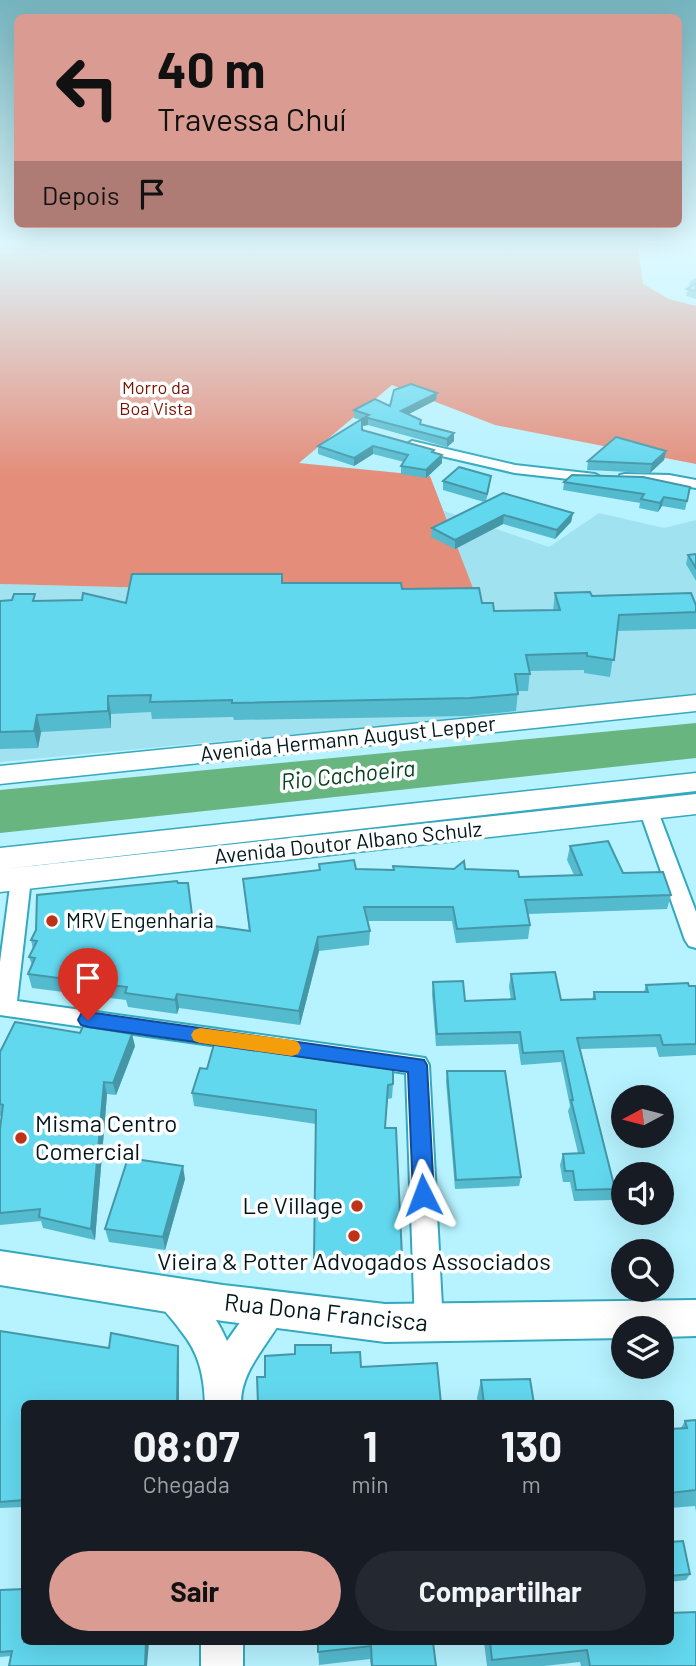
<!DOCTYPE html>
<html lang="pt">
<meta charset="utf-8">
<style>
:root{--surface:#171b24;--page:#242831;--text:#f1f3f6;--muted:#9ea1a6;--accent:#da9c92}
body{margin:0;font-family:Barlow,sans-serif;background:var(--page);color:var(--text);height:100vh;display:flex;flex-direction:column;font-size:26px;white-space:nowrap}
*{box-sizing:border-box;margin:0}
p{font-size:23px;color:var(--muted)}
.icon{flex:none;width:38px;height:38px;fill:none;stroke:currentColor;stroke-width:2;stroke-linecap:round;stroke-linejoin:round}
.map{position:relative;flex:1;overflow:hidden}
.details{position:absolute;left:21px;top:1400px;width:653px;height:245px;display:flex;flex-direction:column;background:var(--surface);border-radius:10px;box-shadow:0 7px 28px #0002}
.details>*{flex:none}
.guide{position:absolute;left:14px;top:14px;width:668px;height:214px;border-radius:10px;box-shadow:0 7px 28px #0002;background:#da9c92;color:#111;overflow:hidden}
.needle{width:46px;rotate:263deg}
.fabs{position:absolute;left:611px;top:1085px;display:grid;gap:14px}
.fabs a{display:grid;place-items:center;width:63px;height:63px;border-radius:50%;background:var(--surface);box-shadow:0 7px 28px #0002;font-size:35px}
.pin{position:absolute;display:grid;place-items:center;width:60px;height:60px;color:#fff;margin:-72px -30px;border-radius:50% 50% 50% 0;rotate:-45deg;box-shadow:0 0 7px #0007}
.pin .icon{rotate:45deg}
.me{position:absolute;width:77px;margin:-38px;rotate:357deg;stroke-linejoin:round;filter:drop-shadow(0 0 5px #0008)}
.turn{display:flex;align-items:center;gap:24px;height:147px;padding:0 28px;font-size:32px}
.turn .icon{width:91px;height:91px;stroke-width:2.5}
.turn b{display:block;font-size:49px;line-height:60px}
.then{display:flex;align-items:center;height:66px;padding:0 28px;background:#0003;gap:14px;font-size:26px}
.eta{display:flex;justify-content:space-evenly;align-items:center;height:119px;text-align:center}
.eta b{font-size:42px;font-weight:700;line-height:49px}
.cta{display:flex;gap:14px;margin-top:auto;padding:14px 28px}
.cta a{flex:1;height:80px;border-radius:42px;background:var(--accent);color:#111;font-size:28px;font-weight:700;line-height:80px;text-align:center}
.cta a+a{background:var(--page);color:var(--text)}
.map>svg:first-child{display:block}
.built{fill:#a1e2f0}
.forest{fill:#e48d7b}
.water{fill:#68b580}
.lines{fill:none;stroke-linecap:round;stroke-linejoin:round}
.minor-casing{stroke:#34a9be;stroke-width:4}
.tertiary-casing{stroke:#34a9be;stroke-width:4}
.secondary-casing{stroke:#34a9be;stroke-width:4}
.primary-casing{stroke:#34a9be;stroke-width:3}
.minor{fill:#fff;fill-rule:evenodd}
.tertiary{fill:#fff;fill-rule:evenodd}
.secondary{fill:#fff;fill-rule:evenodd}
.primary{fill:#fff;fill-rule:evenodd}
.wall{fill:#54bace}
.shaded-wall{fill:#4597a7}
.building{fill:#62d8ef;stroke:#4597a7;stroke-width:2}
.route{fill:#1a73e8;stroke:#114b97;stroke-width:2}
.slow{fill:#f59e0b}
.poi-dot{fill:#bd3218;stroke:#fff;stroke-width:2.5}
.labels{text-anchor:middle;stroke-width:7;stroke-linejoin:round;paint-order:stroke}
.far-park-label{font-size:18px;fill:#791100;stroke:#fff}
.street-label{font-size:21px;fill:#01171b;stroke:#fff}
.poi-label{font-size:21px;fill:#01171b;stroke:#fff;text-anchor:start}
.water-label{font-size:23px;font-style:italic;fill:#054421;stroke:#fff}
.near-poi-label{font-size:24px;fill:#01171b;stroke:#fff;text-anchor:start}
.near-street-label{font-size:24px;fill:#01171b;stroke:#fff}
</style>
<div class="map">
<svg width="696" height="1666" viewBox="0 0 696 1666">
<rect width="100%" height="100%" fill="#b6f2ff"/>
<path class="built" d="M444,511L549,547L599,513L664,528L696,520V694L642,702L0,762V584L475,596Z"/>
<path class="forest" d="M0,242H671L638,248L643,284L669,299L696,306V464L495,425L392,385L299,463L430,476L476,596L0,584Z"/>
<path class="water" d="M696,723V758L0,833V790Z"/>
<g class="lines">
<defs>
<g id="minor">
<path d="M412,441L515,465L595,474L602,478L595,482L515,473L407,448L406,445Z"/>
<path d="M625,474L669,475L696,480V488L669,483L620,481V475Z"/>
<path d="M648,803L655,804L657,809L696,912V948L689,946L685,940L639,809L641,804Z"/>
<path d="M21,872L28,874L31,879L17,1001L425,1058L429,1065L443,1325L439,1335L429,1339L419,1335L415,1325L406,1073L0,1015V962L11,879L14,874Z"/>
</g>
<g id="tertiary">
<path d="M172,1278C198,1289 216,1316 227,1341L257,1298L269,1293L281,1298L286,1310C273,1341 240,1368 241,1404H205C204,1375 199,1353 181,1331C172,1318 161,1309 155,1295L160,1283Z"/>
<rect x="201" y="1642" width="42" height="24"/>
</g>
<path id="secondary" d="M0,1251L223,1285L385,1304L696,1300V1336L662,1337V1328H623V1338L385,1342L223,1321L0,1285Z"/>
<g id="primary">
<path d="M696,695V711L0,784V766Z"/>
<path d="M696,773V791L4,869L696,794V814L0,892V848Z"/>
</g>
</defs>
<use href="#minor" class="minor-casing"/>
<use href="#tertiary" class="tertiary-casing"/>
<use href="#secondary" class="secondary-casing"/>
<use href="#primary" class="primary-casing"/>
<use href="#minor" class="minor"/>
<use href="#tertiary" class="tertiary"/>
<use href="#secondary" class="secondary"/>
<use href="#primary" class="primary"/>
</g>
<g class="wall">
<path d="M696,278V299L686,296L690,281Z"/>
<path d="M437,393L436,400L409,414L421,424L454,441L447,447L368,425L362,426V430L442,455V463L426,478L401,474V466L404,462L373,454L354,466L318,454V446L361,420L354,418V410L390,406Z"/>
<path d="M666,451L664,460L650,473L587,470L588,461Z"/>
<path d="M443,481L490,485L486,501L573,513L571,522L555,539L503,524L455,549L431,537L432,528L484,502L443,490Z"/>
<path d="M564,482L687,501L685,510L662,506L658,512L639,508L640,503L563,490Z"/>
<path d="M696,554V581L686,564L688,555Z"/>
<path d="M282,574L283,583L402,589L482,603L494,611L553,610L555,593L696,605V629L617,631L610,677L584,673V670L530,671L528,691H518L516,711L468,716L234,720L233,717L152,719L151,712L111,714V728L41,732L38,748L0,749V601L126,603Z"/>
<path d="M570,846L623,873L671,895L667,909L528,914L530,925L528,939L456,943L452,921H367L370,931L369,945L319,951L300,1025L179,1008L177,1014L128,1007L126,1000L32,988L28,974L32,965L29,957L33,949L31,940L193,923L249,931L243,879L319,870V864L356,869H465L519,877L574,875L567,860Z"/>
<path d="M511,974L561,1000H592L594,992H644L646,985L696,986V1055L659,1057L656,1047L580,1049L615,1189L612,1200L574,1201L570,1182H563L560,1165L563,1154L578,1153L568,1111L570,1106L561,1062L521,1065L518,1044L436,1046L432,994L433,982L465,1001L511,1000L509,986Z"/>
<path d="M135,1046L116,1095L107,1094L95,1240L43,1228L41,1221L0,1225V1129L2,1116H0V1052Z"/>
<path d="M207,1069L393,1084L392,1098L388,1099L385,1128L402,1257L401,1270L315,1271L316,1124L194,1106L192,1093Z"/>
<path d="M447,1071L521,1177L519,1186L455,1189L446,1081Z"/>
<path d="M185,1179L165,1250L109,1242L105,1229Z"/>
<path d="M0,1331L109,1348L179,1352L24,1404V1507L0,1508Z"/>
<path d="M481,1380L534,1404H478L477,1398Z"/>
<path d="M696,1420V1512L695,1506L670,1508V1429L681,1428L685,1421Z"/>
<path d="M670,1542L690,1574L686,1580L670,1582Z"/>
<path d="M24,1589L11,1656L0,1657V1590Z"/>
<path d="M318,1642H433L436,1666H371L370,1659L319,1665Z"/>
<path d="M484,1642H670L696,1666H581L580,1662L544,1666H487Z"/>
</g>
<g class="shaded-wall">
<path d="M437,393L436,400L401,418V411Z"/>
<path d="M368,418V425L362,426V419Z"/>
<path d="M454,433V441L447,447V439Z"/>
<path d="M373,446V454L354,466V458Z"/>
<path d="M666,451L664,460L650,473L652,464Z"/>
<path d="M442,455V463L426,478V470Z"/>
<path d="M664,497L662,506L658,512L660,503Z"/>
<path d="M573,513L571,522L555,539L557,530Z"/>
<path d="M504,515L503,524L455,549V540Z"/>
<path d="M108,696L111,714V728L108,711Z"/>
<path d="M37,715L41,732L38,748L34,731Z"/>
<path d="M318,937L319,951L300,1025L299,1011Z"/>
<path d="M177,994L179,1008L177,1014L175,1000Z"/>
<path d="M132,1034L135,1046L116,1095L113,1083Z"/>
<path d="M104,1082L107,1094L95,1240L91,1229Z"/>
<path d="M183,1166L185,1179L165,1250L163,1237Z"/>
<path d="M178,1346L179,1352V1404H177Z"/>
<path d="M146,1642H149L147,1666H145Z"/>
</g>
<g class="building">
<path d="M696,283V291L687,289Z"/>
<path d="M411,384L437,393L401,411L421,420L420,424L454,433L447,439L368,418L362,419L369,415L354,410L375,399L390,406L394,390Z"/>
<path d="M362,419V430L434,450L432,452L442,455L426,470L401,466L408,455L373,446L354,458L318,446Z"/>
<path d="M616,437L666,451L652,464L588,461Z"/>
<path d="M459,467L491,476L487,494L443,481Z"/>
<path d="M572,475L643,477L690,487L687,501L664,497L660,503L641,499L644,494L564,482Z"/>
<path d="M503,493L573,513L557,530L504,515L455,540L432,528Z"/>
<path d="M696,554V568L688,555Z"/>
<path d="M132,574H282V583H401L402,589L479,588L482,603H493L494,611L560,610L555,593L590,592L592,596L691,593L696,605V612L619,615L614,660L587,656V653L526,655L530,674H515L518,694L470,698L232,703V700L150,702L151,695L108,696V711L37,715L34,731L0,732V601L12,600L14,594H35L33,601L82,600L83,593L126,603Z"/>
<path d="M608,841L623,873L663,872L671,895L525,900L530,925L457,929L453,907H364L370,931L318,937L299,1011L177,994L175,1000L125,993L127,987L28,974L35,958L29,957L37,941L31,940L36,930L37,895L177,881L178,883H188L193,923L250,931L243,879L320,870L319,864L354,860L356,869L394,870L393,866L454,869L464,861L465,869L518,871L519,877L582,875L570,846Z"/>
<path d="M555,972L561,1000L595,999L594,992H648L646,985L688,983L689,986H696V1044L663,1045L660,1035L577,1038L615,1189L576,1190L573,1171H565L563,1154L584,1153L571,1100H573L563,1051L523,1053L520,1032L437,1034L433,982L463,981L465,1001L515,999L511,974Z"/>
<path d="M15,1022L80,1033L83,1026L132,1034L113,1083L104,1082L91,1229L39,1217L40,1209L0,1213V1129L3,1105L0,1104V1052Z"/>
<path d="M214,1044L338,1062L339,1053L393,1060V1084L388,1085L385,1128H396L402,1257L314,1258L316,1110L192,1093L200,1068L207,1069Z"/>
<path d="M447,1071H505L521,1177L456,1180Z"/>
<path d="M128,1158L183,1166L163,1237L105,1229Z"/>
<path d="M0,1331L109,1348L111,1333L178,1346L177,1403L24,1404V1500L0,1502Z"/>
<path d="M295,1345H331V1353L360,1352L361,1367L437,1363L441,1404H258L257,1377H265V1356L295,1354Z"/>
<path d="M530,1379L534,1404H484L481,1380Z"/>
<path d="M696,1420V1490L670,1493V1429L687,1428L685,1421Z"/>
<path d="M683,1541L690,1574L670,1576V1542Z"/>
<path d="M24,1589V1642H146L145,1666H9L12,1651L0,1652V1590Z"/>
<path d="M696,1612V1666H590L587,1650L492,1660L490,1642H670V1613Z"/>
<path d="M318,1642H433L436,1666H372L371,1646L318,1652Z"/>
</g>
<linearGradient id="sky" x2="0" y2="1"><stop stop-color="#75b4be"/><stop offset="0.51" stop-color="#def9ff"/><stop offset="1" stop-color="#def9ff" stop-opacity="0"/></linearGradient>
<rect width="696" height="475" fill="url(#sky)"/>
<path class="route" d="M88,1012L424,1060L427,1065L434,1195L431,1202L423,1205L416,1202L413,1195L408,1072L88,1027L81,1025L78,1020L81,1014Z"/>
<path class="slow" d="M200,1028L292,1040L298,1042L301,1048L298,1054L292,1056L200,1043L194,1041L191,1035L194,1030Z"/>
<g class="poi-dot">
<circle cx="52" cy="921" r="7"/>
<circle cx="21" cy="1138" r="7"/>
<circle cx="357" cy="1206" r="7"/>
<circle cx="354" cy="1236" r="7"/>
</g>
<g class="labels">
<g class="far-park-label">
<text x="156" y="394">Morro da<tspan x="156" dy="21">Boa Vista</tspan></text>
</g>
<g class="street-label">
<text transform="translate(348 739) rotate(-6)" y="7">Avenida Hermann August Lepper</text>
<text transform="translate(348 843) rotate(-6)" y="7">Avenida Doutor Albano Schulz</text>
</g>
<g class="poi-label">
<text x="66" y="928">MRV Engenharia</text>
</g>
<g class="water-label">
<text transform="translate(348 775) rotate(-6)" y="8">Rio Cachoeira</text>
</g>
<g class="near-poi-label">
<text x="35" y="1132">Misma Centro<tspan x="35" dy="28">Comercial</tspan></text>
<text x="343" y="1214" text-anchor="end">Le Village</text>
<text x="354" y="1270" text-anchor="middle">Vieira &amp; Potter Advogados Associados</text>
</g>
<g class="near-street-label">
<text transform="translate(326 1313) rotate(6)" y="8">Rua Dona Francisca</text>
</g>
</g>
</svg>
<div class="fabs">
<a><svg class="needle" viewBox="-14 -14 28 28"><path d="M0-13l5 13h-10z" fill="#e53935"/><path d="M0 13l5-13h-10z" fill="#9ea1a6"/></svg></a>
<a><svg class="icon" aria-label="sound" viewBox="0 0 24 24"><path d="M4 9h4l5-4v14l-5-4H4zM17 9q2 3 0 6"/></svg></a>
<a><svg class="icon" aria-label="search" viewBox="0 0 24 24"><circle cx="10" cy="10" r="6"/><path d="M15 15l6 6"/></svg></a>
<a><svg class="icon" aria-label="layers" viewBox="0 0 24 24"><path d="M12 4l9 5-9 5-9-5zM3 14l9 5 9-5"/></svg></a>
</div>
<div class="pin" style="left:88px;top:1020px;background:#d93025"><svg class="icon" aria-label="arrive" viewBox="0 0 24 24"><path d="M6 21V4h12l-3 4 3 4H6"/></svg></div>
<svg class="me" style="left:423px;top:1195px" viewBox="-20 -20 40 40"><path d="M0-17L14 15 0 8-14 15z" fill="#1a73e8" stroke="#fff" stroke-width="4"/></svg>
<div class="guide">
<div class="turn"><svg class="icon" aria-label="left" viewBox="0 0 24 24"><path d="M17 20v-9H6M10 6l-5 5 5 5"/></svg><div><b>40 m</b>Travessa Chuí</div></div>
<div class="then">Depois<svg class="icon" aria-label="arrive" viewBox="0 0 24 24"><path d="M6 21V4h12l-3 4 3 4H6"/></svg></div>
</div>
<section class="details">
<div class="eta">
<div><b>08:07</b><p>Chegada</p></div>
<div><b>1</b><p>min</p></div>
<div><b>130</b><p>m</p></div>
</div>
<div class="cta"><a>Sair</a><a>Compartilhar</a></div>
</section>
</div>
